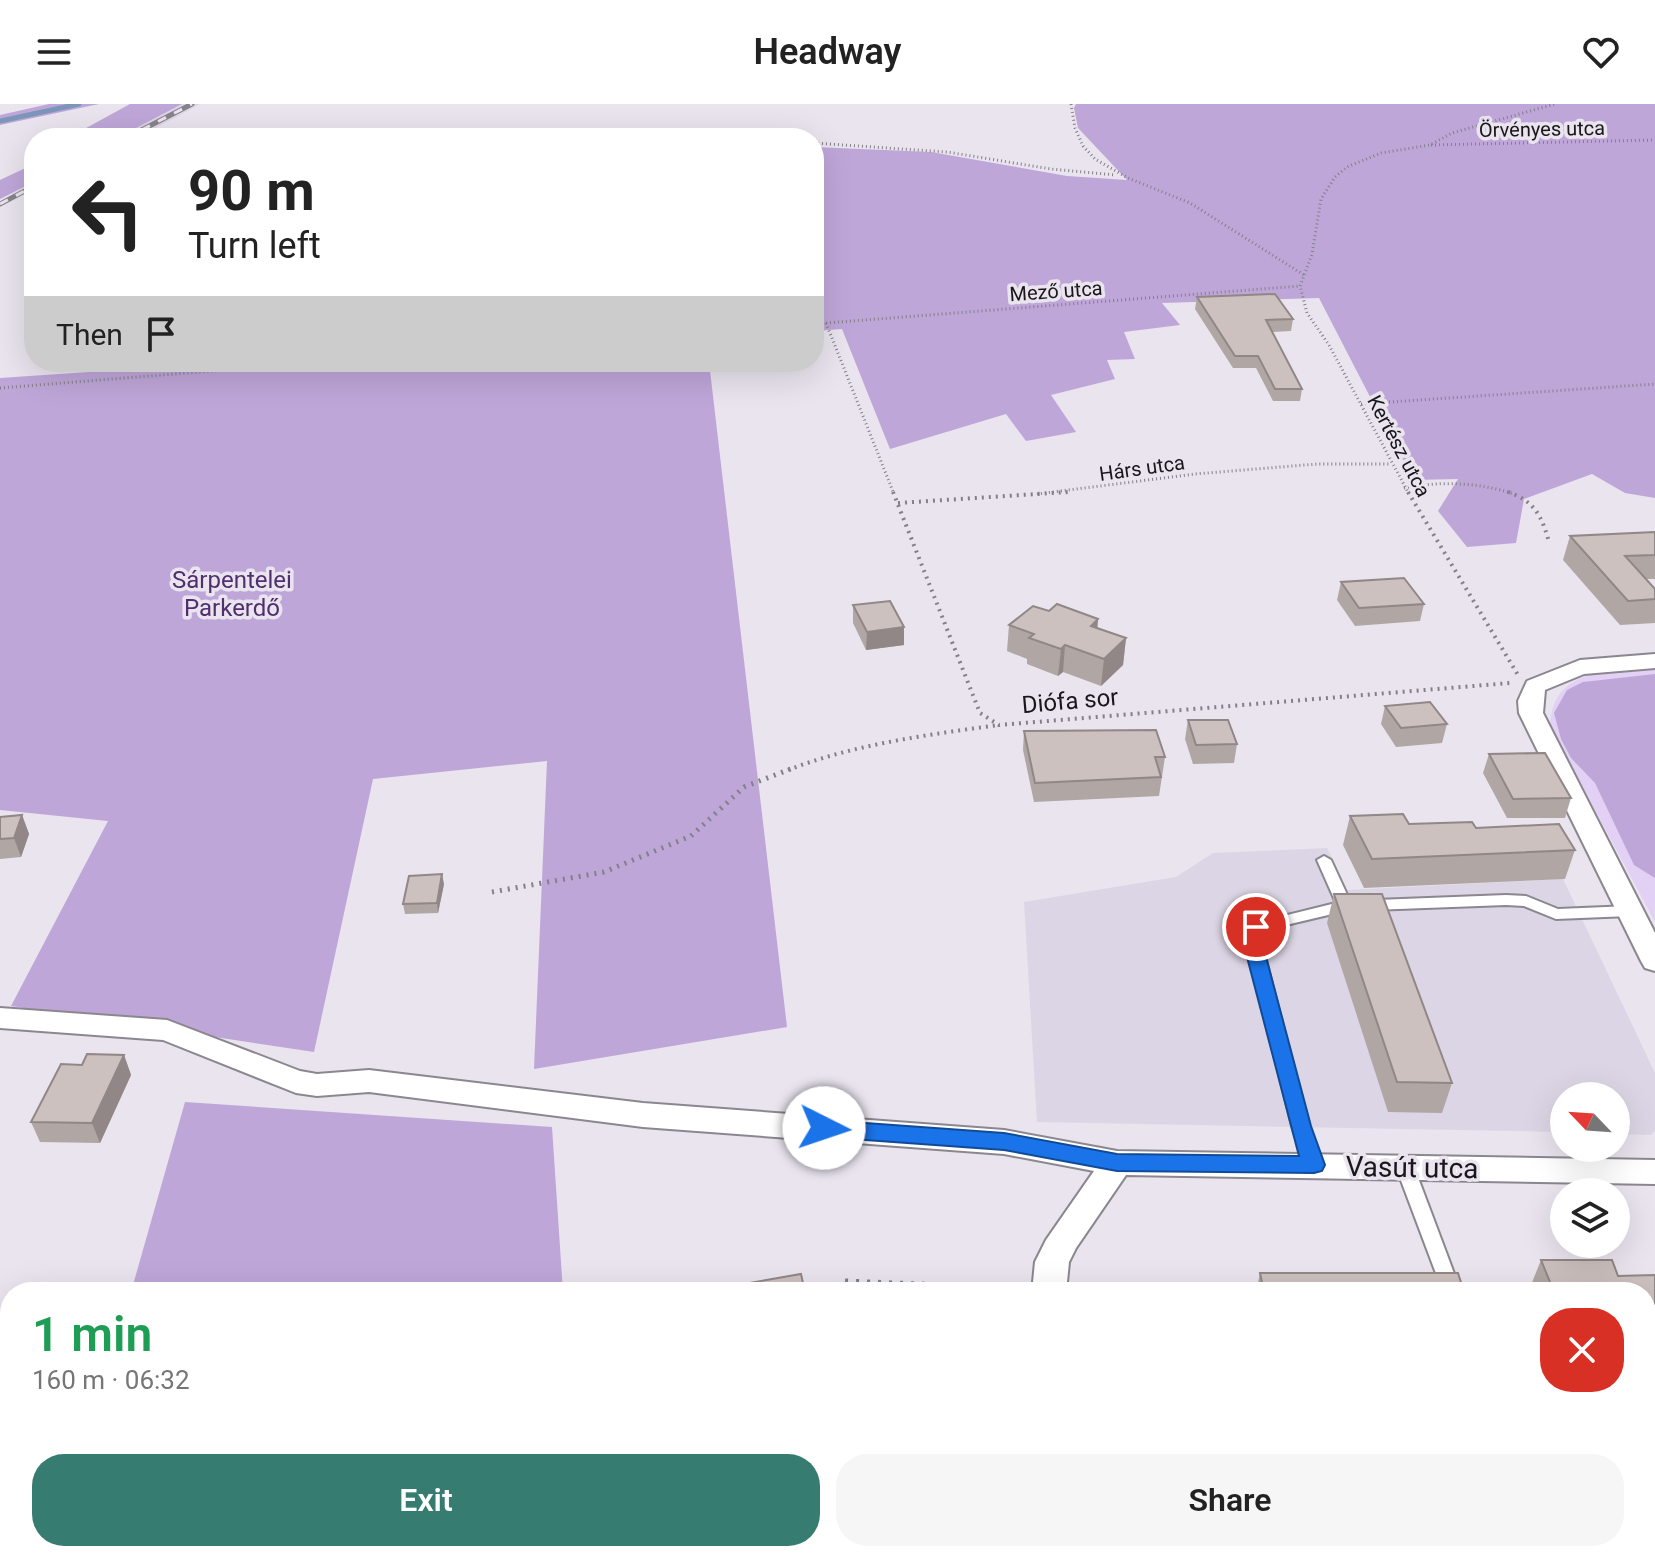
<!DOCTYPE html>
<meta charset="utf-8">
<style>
:root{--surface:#fff;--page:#f6f6f6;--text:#222;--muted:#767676;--accent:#377c71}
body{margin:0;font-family:Roboto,sans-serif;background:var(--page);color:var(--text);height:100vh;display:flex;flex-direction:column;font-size:30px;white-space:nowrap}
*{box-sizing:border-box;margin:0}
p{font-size:26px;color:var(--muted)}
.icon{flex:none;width:44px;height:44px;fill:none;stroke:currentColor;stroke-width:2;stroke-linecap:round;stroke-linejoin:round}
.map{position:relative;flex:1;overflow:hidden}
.sheet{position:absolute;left:0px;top:1178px;width:1656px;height:280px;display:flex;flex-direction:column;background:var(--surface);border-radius:32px 32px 0 0;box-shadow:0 8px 32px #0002}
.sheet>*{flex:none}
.top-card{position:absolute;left:24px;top:24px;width:800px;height:244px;border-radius:32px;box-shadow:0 8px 32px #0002;background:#fff;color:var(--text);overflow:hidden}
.needle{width:52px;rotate:295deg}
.controls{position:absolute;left:1550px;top:978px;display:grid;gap:16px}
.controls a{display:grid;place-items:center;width:80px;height:80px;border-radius:50%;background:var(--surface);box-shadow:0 8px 32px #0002;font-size:40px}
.pin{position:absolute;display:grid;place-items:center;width:68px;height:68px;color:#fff;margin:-34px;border:4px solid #fff;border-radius:50%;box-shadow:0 2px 8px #0007}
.me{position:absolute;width:88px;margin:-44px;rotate:94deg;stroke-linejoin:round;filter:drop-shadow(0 0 6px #0008)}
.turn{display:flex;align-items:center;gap:28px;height:168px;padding:0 32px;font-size:36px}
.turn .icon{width:104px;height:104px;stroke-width:2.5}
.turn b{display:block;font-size:56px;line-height:68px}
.then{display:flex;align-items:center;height:76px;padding:0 32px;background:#0003;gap:16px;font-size:30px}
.round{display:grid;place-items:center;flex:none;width:84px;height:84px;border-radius:32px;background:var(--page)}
.summary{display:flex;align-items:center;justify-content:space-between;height:136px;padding:0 32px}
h1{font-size:48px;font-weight:600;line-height:60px;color:#1e9e55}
.cta{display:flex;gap:16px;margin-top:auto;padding:16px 32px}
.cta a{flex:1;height:92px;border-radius:32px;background:var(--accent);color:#fff;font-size:32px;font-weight:600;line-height:92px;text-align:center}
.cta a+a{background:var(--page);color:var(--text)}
header{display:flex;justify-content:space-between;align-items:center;height:104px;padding:0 32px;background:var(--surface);font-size:36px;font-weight:600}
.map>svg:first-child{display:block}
.built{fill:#dcd5e5}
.green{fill:#e2d1f5}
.forest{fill:#bfa6d9}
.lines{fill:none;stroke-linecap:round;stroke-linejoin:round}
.stream{stroke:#7b96b8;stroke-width:5}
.service-casing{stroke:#8b878f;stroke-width:4}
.minor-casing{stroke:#8b878f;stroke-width:4}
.path-far3{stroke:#838087;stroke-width:3;stroke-dasharray:1 3;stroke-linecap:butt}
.path-far2{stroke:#838087;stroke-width:4;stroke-dasharray:2 5;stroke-linecap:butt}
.path-far1{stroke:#838087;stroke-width:5;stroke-dasharray:2 6;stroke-linecap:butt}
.path{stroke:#838087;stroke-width:7;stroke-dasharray:3 8;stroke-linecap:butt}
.service{fill:#fff;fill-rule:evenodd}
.minor{fill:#fff;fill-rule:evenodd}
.rail-casing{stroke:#86838a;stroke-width:5}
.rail{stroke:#e9e4ee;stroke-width:3;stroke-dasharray:9;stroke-linecap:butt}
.wall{fill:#b0a6a4}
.shaded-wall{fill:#908786}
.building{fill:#cdc1bf;stroke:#908786;stroke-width:2}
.route{fill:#1a73e8;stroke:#114b97;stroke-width:2}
.labels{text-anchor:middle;stroke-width:7;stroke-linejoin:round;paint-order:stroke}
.far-street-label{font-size:20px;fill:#19171b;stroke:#e9e4ee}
.park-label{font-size:24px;fill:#512f6e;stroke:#e9e4ee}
.street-label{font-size:24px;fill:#19171b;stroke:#e9e4ee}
.near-street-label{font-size:28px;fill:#19171b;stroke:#e9e4ee}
</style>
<header><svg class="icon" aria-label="menu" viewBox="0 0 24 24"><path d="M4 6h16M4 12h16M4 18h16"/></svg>Headway<svg class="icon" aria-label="heart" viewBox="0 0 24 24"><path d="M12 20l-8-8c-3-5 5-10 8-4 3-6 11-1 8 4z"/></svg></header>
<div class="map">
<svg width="1655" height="1458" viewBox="0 0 1655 1458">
<rect width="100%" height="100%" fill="#e9e4ee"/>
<g class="built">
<path d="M182,0H200L137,34H117Z"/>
<path d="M1327,744L1347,786L1563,775L1655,969V1027L1651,1031L1616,1030V992H1564V1028L1037,1018L1024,798L1176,773L1213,749Z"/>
</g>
<path class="green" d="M1655,563V818L1550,622C1553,563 1608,568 1655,563Z"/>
<g class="forest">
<path d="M49,0H99L0,21V11Z"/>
<path d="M130,0H182L117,34H68Z"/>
<path d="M1076,0H1655V394L1625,389L1592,370L1524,395L1516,439L1467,443L1438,407L1458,375L1413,376L1319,194L1162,199L1180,221L1124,228L1135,255L1107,256L1115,275L1051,291L1076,328L1026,337L1006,310L890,345L842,225L814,227V43L931,48L1067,72L1127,76L1078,24L1074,4Z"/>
<path d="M34,60V78L0,95V76Z"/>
<path d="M193,258H709L787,923L534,965L547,657L373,675L314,948L11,902L108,717L0,706V274L192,261Z"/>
<path d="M1655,570V774L1634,761L1595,679L1571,654L1561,635L1554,609L1567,586L1583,578Z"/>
<path d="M185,998L552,1023L563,1188H131Z"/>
<path d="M20,1448H580L581,1449L552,1458H0Z"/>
</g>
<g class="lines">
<path class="stream" d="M0,17L79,0"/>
<defs>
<g id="service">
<path d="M1324,752L1331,756L1350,797L1506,791L1526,792L1558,805L1630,802L1637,807L1630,812L1556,815L1524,802L1506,801L1345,807L1261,827L1259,828L1308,1022L1323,1061L1320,1066L1314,1068L1308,1066L1305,1061L1292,1022L1243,827L1251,820L1336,799L1317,756Z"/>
<path d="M1405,1056L1411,1058L1414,1063L1461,1188H1443L1396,1063L1399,1058Z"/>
</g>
<g id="minor">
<path d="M1655,550V564L1584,570L1545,586L1543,609L1655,829V867L1645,864L1641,857L1519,609L1518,597L1527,577L1580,556Z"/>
<path d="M0,904L167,916L300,967L317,970L369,966L643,999L1004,1026L1117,1047L1655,1056V1080L1126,1071L1076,1144L1069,1158L1066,1188H1032L1035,1158L1046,1136L1094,1067L1004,1050L643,1023L369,988L317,992L296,989L163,936L0,924Z"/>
<rect x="1064" y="1448" width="40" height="10"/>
</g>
</defs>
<use href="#service" class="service-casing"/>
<use href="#minor" class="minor-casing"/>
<g class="path-far3">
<path d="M1071,0L1075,24L1083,42L1095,55L1128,74L1190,99L1304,171"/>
<path d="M814,39L947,48L1051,65L1116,71"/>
<path d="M1431,41L1655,36"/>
<path d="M826,219L894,390"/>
<path d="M814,220L1300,182"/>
<path d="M0,284L324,258"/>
<path d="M1361,300L1655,280"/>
<path d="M1404,384C1441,377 1478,378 1514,390"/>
<path d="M1037,390L1195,370L1317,360H1391"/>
<path d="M1409,390L1329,241L1307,209L1300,182L1312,150L1321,95L1335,73L1347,63L1381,49L1430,41L1452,29L1555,0"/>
</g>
<g class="path-far2">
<path d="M893,388L980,609L999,621L1510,579"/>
<path d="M1408,388L1518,571"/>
<path d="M1508,388C1535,397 1542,413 1549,438"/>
<path d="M898,399L1068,388"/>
<path d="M788,666C855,640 927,631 998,621"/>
</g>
<path class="path-far1" d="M492,788L604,768L691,732L744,683L793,664"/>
<path class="path" d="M845,1178L1020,1185"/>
<use href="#service" class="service"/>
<use href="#minor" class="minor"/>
<defs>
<g id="rail">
<path d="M126,34L192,0"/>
<path d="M0,100L34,82"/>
</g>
</defs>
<use href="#rail" class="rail-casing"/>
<use href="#rail" class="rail"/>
</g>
<g class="wall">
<path d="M1197,193L1293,215L1291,227L1272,228L1302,285L1300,297H1273L1256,264H1233L1195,205Z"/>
<path d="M1655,428V475H1645L1655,485V519L1620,521L1563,456L1570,432Z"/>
<path d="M1341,478L1424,500L1420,517L1355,522L1337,496Z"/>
<path d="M853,501L904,541L866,546L853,519Z"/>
<path d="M1049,507L1098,515L1097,524L1126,534L1123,561L1101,582L1063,568L1058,572L1027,560V555L1007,547L1009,521Z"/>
<path d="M1385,602L1447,620L1442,639L1396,643L1381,620Z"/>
<path d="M1188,616L1237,640L1234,659L1193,660L1185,635Z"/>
<path d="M1024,627L1165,653L1159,692L1034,698L1023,646Z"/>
<path d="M1489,650L1571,694L1565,714H1507L1483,669Z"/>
<path d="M22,711L29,730L21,753L0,755V713Z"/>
<path d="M1350,712L1409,720L1476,724L1575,746L1565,775L1364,784L1343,741Z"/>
<path d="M444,780L438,809L405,810L403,800Z"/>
<path d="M1334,790L1452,979L1442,1009L1388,1008L1327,819Z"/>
<path d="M124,951L131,971L100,1039L40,1038L31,1018L82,961Z"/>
<path d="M1541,1156L1618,1172L1655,1171V1255H1646V1188H1530L1529,1186Z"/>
<path d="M1260,1169L1464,1188H1256Z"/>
<path d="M0,1254L9,1347H0Z"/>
</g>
<g class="shaded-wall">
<path d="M1098,515L1096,542L1091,522Z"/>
<path d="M904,523V541L866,546L867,528Z"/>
<path d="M1126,534L1123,561L1101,582L1104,555Z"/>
<path d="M1065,541L1063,568L1058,572L1061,545Z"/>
<path d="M22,711L29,730L21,753L14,734Z"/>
<path d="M442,770L444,780L438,809L437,799Z"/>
<path d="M124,951L131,971L100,1039L92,1019Z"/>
<path d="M10,1284V1346L9,1347L0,1328V1305Z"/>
</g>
<g class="building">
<path d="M1275,190L1293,215L1266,216L1302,285H1275L1258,252H1235L1197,193Z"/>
<path d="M1655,428V451L1625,452L1655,485V495L1628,497L1570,432Z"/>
<path d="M1404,474L1424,500L1359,504L1341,478Z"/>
<path d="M890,497L904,523L867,528L853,501Z"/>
<path d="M1057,500L1098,515L1091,522L1126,534L1104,555L1065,541L1061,545L1029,534L1034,530L1009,521L1033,502L1049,507Z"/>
<path d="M1430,598L1447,620L1401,624L1385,602Z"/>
<path d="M1188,616H1228L1237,640L1196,641Z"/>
<path d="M1156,626L1165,653H1155L1161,673L1035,679L1024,627Z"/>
<path d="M1545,649L1571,694L1513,695L1489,650Z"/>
<path d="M1403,710L1409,720L1472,718L1476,724L1559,720L1575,746L1372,755L1350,712Z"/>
<path d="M22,711L14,734L0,735V713Z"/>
<path d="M442,770L437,799L403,800L409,772Z"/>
<path d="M1334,790H1382L1452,979L1397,978Z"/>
<path d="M87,950L124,951L92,1019L31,1018L61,960L82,961Z"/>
<path d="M1541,1156H1612L1618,1172L1655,1171V1224L1646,1225V1188H1554Z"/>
<path d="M1260,1169H1458L1464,1188H1264Z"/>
<path d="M801,1170L805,1188H697Z"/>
<path d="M0,1254H10V1284L0,1305Z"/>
<path d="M843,1448H919L921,1458H845Z"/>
</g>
<path class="route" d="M1256,816L1265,823L1261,834L1311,1022L1325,1061L1322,1067L1314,1069L1117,1067L1004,1046L824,1033L816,1030L813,1024L816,1019L824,1016L1004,1029L1117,1050L1299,1052L1242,834L1244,822Z"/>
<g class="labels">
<g class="far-street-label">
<text transform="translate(1542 25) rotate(-1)" y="7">Örvényes utca</text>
<text transform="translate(1056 187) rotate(-4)" y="7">Mező utca</text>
<text transform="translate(1399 342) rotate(62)" y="7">Kertész utca</text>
<text transform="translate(1142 364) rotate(-8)" y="7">Hárs utca</text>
</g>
<g class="park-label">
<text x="232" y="484">Sárpentelei<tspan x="232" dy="28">Parkerdő</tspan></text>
</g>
<g class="street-label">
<text transform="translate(1070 597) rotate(-5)" y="8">Diófa sor</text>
</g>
<g class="near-street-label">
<text transform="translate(1412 1063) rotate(1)" y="10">Vasút utca</text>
</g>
</g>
</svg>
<div class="controls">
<a><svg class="needle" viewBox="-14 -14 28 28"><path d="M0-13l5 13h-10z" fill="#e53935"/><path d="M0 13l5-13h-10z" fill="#767676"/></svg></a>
<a><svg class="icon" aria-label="layers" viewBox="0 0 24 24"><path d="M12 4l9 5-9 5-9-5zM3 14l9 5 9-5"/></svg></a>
</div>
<div class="pin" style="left:1256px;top:823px;background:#d93025"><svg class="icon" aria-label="arrive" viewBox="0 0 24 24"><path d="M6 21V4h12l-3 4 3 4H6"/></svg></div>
<svg class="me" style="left:824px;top:1024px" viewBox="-20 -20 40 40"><circle r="19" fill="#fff"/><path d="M0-13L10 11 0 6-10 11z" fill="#1a73e8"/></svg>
<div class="top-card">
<div class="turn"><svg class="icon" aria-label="left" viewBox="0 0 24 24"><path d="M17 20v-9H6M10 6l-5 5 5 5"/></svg><div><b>90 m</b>Turn left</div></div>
<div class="then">Then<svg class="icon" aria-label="arrive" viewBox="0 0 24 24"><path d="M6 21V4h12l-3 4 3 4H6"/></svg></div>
</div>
<section class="sheet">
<div class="summary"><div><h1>1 min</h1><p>160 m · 06:32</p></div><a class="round" style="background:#d93025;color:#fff"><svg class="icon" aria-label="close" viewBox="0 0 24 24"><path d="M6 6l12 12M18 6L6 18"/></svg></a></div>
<div class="cta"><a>Exit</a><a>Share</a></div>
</section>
</div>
